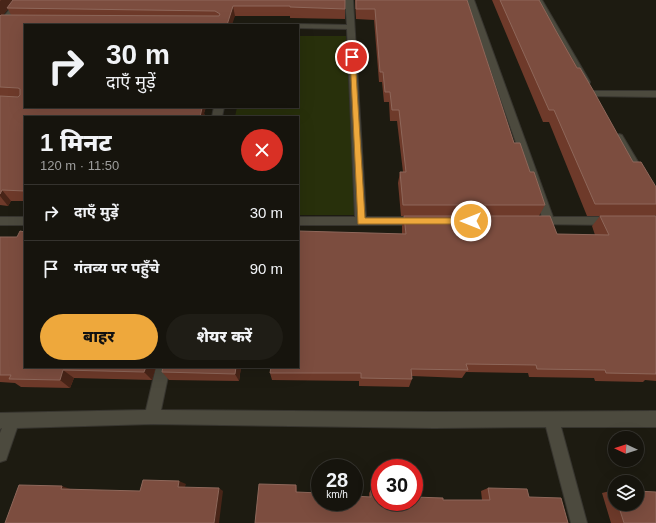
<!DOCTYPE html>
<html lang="hi">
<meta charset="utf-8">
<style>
:root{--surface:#16140d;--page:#1f1d16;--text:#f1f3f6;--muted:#9e9e9d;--line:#35332e;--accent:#eea83c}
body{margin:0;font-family:Arial,"Noto Sans Devanagari",sans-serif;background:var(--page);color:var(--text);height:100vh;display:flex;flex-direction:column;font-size:15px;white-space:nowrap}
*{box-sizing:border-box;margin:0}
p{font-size:13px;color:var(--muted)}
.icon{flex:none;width:22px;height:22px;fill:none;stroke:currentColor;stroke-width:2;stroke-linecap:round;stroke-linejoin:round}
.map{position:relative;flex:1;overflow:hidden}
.drawer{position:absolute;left:24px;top:116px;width:275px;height:252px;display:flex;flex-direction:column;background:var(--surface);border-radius:0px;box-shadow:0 4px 16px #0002,0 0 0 1px var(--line)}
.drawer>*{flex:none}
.top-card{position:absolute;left:24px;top:24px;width:275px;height:84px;border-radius:0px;box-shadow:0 4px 16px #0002,0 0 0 1px var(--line);background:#16140d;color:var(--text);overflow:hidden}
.needle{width:26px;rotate:274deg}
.tools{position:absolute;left:608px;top:431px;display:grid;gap:8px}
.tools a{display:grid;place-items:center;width:36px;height:36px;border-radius:50%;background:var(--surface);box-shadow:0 4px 16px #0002,0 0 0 1px var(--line);font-size:20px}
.speed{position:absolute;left:311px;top:459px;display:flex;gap:8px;font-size:20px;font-weight:700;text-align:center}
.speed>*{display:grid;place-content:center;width:52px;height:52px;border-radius:50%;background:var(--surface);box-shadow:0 4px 16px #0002,0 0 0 1px var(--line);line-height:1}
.speed small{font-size:10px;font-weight:400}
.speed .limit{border:6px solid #d22;background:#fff;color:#111}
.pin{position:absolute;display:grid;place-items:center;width:34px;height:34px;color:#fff;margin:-17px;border:2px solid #fff;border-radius:50%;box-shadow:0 1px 4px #0007}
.me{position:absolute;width:44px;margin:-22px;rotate:270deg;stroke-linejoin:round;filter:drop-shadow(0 0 3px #0008)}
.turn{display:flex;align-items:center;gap:14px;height:84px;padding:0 16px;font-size:18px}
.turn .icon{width:52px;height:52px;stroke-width:2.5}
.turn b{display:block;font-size:28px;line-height:34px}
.round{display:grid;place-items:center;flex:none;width:42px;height:42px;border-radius:21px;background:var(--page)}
.headline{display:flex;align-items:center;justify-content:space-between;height:68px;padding:0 16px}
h1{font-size:24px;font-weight:800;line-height:30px}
.cta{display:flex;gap:8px;margin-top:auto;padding:8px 16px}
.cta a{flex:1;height:46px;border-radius:24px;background:var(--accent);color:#111;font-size:16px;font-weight:800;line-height:46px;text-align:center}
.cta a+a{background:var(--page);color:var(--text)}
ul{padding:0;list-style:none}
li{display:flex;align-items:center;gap:12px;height:56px;padding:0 16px;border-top:1px solid var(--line)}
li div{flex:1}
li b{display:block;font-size:15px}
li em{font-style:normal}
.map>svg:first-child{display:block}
.green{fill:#28300b}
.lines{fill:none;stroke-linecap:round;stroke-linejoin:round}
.minor-casing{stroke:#37352f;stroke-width:2}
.minor{fill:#4c4a3e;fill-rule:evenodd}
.wall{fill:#6e3a2a;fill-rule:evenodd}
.shaded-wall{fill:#482518}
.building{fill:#7c4d3f;stroke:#8e675a}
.route{fill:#eea83c;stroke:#9b6d27}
</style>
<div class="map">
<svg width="656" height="523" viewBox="0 0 656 523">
<rect width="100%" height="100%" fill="#1d1b11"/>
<path class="green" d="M298,36H346L356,215H298V117H235L237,107H298Z"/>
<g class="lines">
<defs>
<g id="minor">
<path d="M17,0H25L3,28H0V21Z"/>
<path d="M345,0H353L366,217H419L423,218L425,221L423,224L419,225H298V217H355L347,29L298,28V25H295L298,24L347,25Z"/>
<path d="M466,0H474L553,217H611L615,218L617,221L615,224L611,225L533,224L531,221L533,218L542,217Z"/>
<path d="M534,0H542L590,82L589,84L586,85L582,82Z"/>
<path d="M593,91H656V97L590,96L589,94L590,92Z"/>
<path d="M214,107H224L222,117H212Z"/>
<path d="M619,134L622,135L656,192V205L652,204L614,137Z"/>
<rect x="0" y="217" width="25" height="8"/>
<path d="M156,367H170L161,410L434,412L656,411V427H561L587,523H571L546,427L434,428L152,424L17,428L6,460L0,462V433L2,428L0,429V413L146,410Z"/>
</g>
</defs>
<use href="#minor" class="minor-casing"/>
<use href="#minor" class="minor"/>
</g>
<g class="wall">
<path d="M0,0H345V19L290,18V16H235L25,107H206L204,113L205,117H25V201H11L8,206L0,205ZM8,9L11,15H3Z"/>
<path d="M355,0H467L514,143L530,172L545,205L539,216H401L398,183L400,172H403L397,121H390L389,102H384L382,82H379L374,20L356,19Z"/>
<path d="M492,0H539L556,31L633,162L656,187V215L655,216H587L549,122H543Z"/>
<path d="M404,216L557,234L595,235L592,226L600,216H656V381L645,380L643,382L595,381L594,378L529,377L528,373L466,372L462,378L412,376V379L409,387L359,386V381L272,380L270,373L402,234V226Z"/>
<path d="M0,237L25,367H156L152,380L74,378L70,388L21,387L15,383L0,382Z"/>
<path d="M163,367H241L239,381L169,380L162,372Z"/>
<path d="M297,488V492L320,502L369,497V493L371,490L380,502L443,500H482L481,491L488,488L529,497L255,523Z"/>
<path d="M614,490H615V504H637L656,523H611L602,493Z"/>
</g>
<g class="shaded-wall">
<path d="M1,0H16L7,8L8,9L0,19V1Z"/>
<path d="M233,6L235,16L232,25H227Z"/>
<path d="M200,107H206L204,113L205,117H200Z"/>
<path d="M2,190L11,201L8,206L0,196V194Z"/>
<path d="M146,367H156L152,380L144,372Z"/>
<path d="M236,367H241L239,381L235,374Z"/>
<path d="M63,370L74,378L70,388L60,380Z"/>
<path d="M179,481L186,484L184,490L178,487Z"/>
<path d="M296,485L297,488V495L296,492Z"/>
<path d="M62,486L73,490L61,489Z"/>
<path d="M219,488L223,491L219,523H214Z"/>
</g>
<g class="building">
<path d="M13,0H345V9L290,7V6H233L227,25H25V107L202,108L200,117H25V191L2,190L0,194V96L18,97L20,95V89L18,88L0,87V16L1,15L219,16L220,14L215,11L7,8Z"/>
<path d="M356,0H467L514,143H520L530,172H534L545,205H403L400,172H406L399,110H392L390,92H385L383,72H380L375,9H356Z"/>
<path d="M500,0H539L556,31L577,68H580L593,90L633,162H641L656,187V204H595L554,110H549Z"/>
<path d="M404,216H550L557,234L609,235L600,216H656V373H655L656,374L606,373L605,370L537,369L536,365L466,364L468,370L411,369L412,379L361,378V373H270L271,367H298V231L406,234Z"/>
<path d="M20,231L25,232V367H146L144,372L63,370L60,380L9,379L11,375H0V237H17Z"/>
<path d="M163,367H236L235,374L162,372Z"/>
<path d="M143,480L179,481L178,487L219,488L214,523H5L19,485L62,486L61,489L140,491Z"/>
<path d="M259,484L296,485V492L320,493V502H354V496L371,497V490H380V502H414V497L443,498V500H490L488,488L527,489L529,497L561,498L568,523H255Z"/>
<path d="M637,491L656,492V523H624L618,504H637Z"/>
</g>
<path class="route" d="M350,55L355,57L365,218H471L475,221L474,224H358Z"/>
</svg>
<div class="tools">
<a><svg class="needle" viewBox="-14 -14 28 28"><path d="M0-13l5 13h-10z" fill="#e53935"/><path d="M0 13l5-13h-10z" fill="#9e9e9d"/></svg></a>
<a><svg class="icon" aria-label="layers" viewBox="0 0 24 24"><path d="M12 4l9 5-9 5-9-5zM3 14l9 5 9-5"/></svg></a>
</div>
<div class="speed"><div>28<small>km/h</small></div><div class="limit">30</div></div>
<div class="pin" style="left:352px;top:57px;background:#d93025"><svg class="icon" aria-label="arrive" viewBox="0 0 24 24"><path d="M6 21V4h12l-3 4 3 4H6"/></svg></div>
<svg class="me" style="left:471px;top:221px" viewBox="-20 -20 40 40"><circle r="17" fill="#eea83c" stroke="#fff" stroke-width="3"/><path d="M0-11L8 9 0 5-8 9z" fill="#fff"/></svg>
<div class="top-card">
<div class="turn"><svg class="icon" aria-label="right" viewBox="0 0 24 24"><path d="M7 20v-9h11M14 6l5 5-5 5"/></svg><div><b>30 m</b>दाएँ मुड़ें</div></div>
</div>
<section class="drawer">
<div class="headline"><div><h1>1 मिनट</h1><p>120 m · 11:50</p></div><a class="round" style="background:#d93025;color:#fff"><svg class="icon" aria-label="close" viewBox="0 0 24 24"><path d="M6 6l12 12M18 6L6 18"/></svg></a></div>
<ul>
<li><svg class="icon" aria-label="right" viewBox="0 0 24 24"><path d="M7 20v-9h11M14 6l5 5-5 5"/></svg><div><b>दाएँ मुड़ें</b></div><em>30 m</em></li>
<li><svg class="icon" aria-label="arrive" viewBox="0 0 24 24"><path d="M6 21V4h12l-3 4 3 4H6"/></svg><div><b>गंतव्य पर पहुँचे</b></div><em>90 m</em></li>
</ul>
<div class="cta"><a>बाहर</a><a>शेयर करें</a></div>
</section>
</div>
